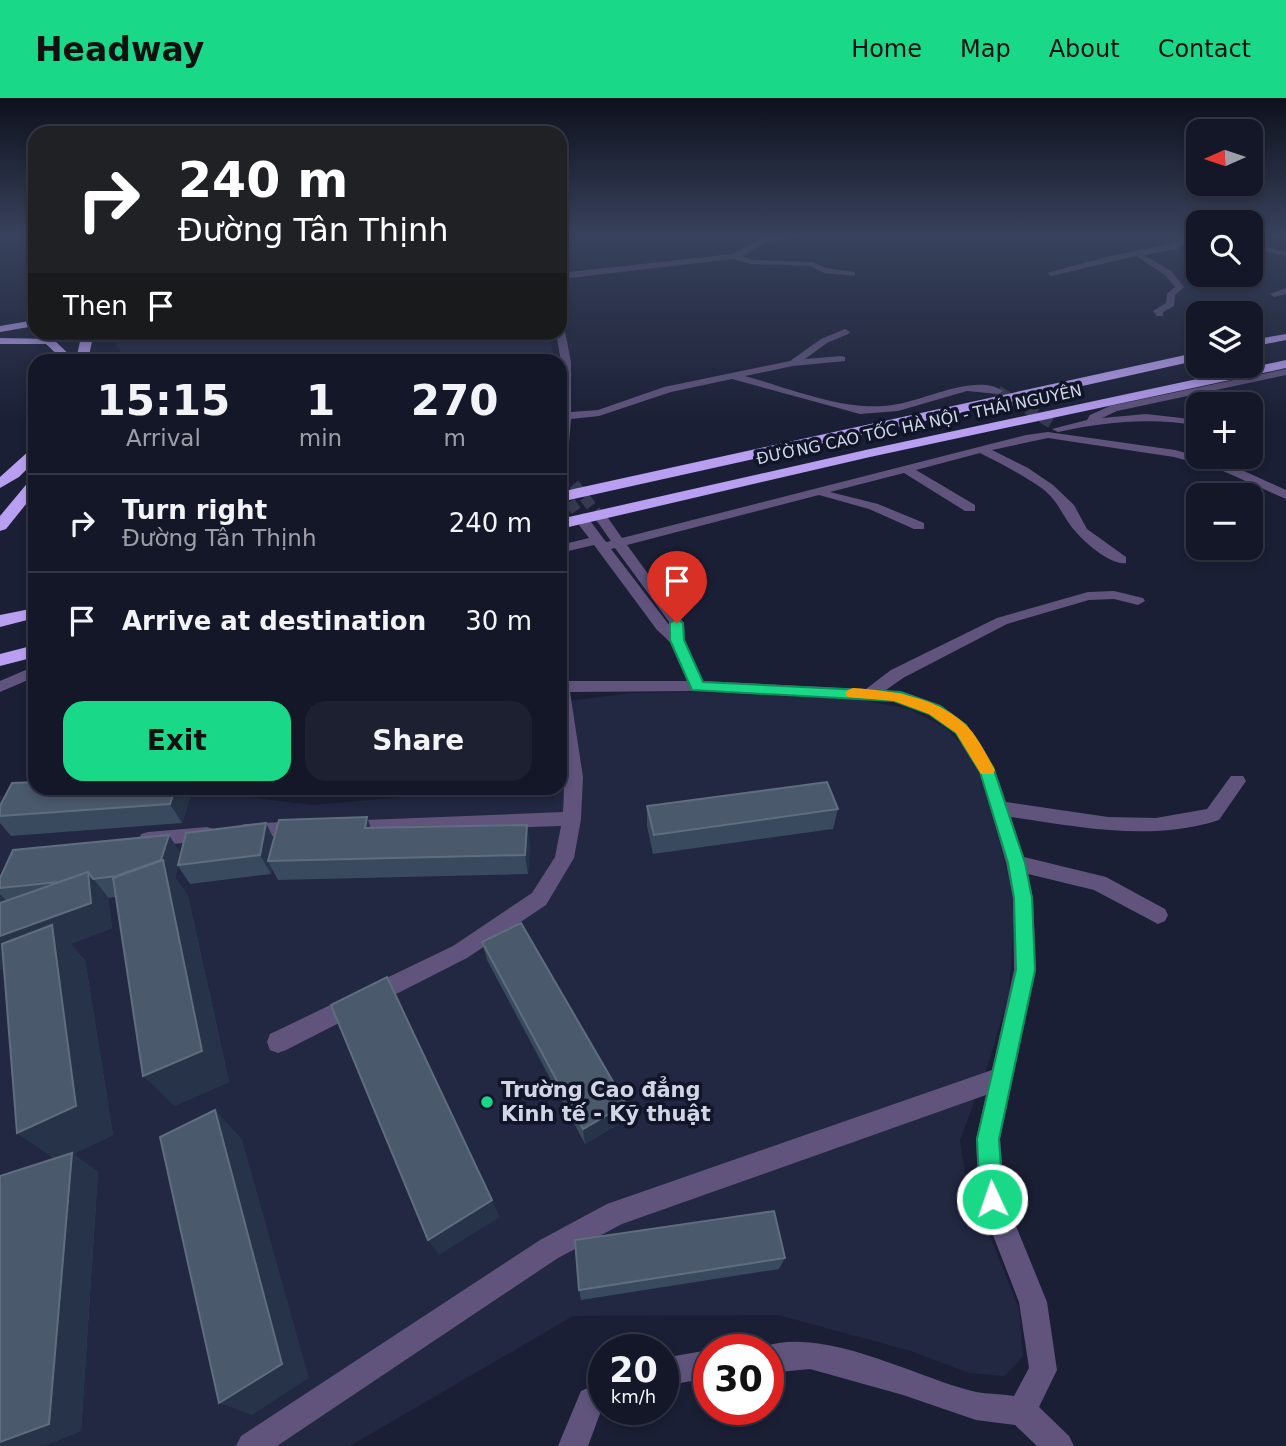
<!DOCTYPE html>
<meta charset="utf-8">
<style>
:root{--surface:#141728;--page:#1d2030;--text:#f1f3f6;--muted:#9d9fa8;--line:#333645;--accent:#19d989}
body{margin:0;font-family:"DejaVu Sans",sans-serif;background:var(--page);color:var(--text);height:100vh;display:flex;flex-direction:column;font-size:26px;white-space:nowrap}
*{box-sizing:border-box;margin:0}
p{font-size:23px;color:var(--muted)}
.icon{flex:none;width:38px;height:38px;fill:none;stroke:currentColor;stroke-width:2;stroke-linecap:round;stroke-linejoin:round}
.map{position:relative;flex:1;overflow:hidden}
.panel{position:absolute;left:28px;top:256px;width:539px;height:441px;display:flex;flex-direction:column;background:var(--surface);border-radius:21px;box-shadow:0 4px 10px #0003,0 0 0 2px var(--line)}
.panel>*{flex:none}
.hud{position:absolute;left:28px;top:28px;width:539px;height:214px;border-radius:21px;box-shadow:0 4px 10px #0003,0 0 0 2px var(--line);background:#202124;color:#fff;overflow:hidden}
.needle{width:46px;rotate:267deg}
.controls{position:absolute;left:1186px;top:21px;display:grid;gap:14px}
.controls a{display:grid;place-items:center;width:77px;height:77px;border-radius:14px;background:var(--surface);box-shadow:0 4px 10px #0003,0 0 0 2px var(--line);font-size:35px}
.speed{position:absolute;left:588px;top:1236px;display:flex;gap:14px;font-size:35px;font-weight:700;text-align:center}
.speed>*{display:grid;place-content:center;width:91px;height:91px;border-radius:50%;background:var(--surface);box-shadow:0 4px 10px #0003,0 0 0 2px var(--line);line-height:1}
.speed small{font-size:18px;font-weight:400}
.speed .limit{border:10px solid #d22;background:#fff;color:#111}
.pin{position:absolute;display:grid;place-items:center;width:60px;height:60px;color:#fff;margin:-72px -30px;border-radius:50% 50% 50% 0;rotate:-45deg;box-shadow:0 0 7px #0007}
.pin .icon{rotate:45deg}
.me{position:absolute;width:77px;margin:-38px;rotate:357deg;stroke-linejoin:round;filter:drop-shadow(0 0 5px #0008)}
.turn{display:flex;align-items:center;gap:24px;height:147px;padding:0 35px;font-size:32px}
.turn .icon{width:91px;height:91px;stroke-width:2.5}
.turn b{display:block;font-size:49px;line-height:60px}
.then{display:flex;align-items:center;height:66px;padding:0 35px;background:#0003;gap:14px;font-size:26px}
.eta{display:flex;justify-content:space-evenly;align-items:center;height:119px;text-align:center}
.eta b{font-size:42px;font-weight:700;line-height:49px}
.cta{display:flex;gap:14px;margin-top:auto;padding:14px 35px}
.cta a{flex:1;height:80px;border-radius:21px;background:var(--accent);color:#111;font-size:28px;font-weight:700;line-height:80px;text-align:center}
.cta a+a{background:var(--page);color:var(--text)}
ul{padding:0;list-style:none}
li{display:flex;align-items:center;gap:21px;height:98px;padding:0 35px;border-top:2px solid var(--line)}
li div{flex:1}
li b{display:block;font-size:26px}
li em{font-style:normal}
header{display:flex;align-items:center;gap:42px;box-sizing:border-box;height:98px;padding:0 35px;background:var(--accent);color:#111}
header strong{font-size:33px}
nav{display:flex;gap:38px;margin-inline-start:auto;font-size:24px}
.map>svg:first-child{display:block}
.built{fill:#222742}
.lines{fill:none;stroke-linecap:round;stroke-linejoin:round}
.minor-tunnel{stroke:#353a4f;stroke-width:11;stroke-dasharray:11 6;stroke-linecap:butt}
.minor{fill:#60547d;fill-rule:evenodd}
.highway{fill:#b89ff1;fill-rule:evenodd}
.wall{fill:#394a5e}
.shaded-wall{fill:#263348}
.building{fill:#4a596c;stroke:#5f6d7f;stroke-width:2}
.route{fill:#19d989;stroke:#108d59;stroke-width:2}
.slow{fill:#f59e0b}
.poi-dot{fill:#19d989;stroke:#11152a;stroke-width:2.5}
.labels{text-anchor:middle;stroke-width:7;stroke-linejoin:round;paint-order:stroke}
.far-street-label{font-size:16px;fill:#d1d5e4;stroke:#11152a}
.near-poi-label{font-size:21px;font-weight:bold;fill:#d1d5e4;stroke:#11152a;text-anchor:start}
</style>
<header>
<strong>Headway</strong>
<nav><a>Home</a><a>Map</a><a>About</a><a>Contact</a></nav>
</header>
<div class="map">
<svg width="1286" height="1348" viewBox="0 0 1286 1348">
<rect width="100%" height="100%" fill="#1a1f35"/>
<g class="built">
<path d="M109,235H548L555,262H125Z"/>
<path d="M690,594L857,601L909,611L946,630L971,656L987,694L1015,806L1009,895L988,967L960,1042L965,1075L1019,1211L1023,1258L1005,1278L969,1275L911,1253L778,1217L573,1218L350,1348H0V698L41,690H200L231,697L313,707L448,695L476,690H560V604L631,595Z"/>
</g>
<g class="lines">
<g class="minor-tunnel">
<path d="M998,293L1051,325"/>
<path d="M574,386L603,423"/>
<path d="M560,390L586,427"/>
</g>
<g class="minor">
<path d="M799,136H828L766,144L742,158L752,162L812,164L826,170L855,174V178L824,175L810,168L751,166L734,161L560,181V175L733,156L761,140Z"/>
<path d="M1026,136H1035L1037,138L1033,140Z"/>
<path d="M1166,136H1176L1184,140L1185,145L1178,151L1144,157L1171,173L1184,189L1175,197L1174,208L1163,214V218H1157L1153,213L1166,205L1167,196L1175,189L1165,177L1136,158L1051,178L1047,175L1106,159L1177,144Z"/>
<path d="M1192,136H1199V139Z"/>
<path d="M1274,136H1283L1276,141L1272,139Z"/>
<path d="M1251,145L1286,154V158L1251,149Z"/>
<path d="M1286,190V196L1274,199L1270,196Z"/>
<path d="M560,230L565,233L571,264V314L598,312L664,289L790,263L821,241L845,231L850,234L848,236L827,245L805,261L841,258L845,259V263L793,268L745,278C792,291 850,316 898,306C927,301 977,275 1003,293L998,296L967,293L898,313L860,316L732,281L671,294L599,318L571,321L566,381L560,385L561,264L556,234H560Z"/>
<path d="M311,234H327L306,240V236Z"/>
<path d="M1286,271V277L1117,313L1102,320L1146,316L1199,322V328C1151,319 1105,324 1058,334L1052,331L1087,322L1090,317L1110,308Z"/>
<path d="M1048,334L1175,352L1231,367L1286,392V401L1223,373L1174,359L1048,340L992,352L1028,370L1053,387L1074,407L1087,431L1126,459V465C1112,468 1085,445 1076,434C1062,419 1061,406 1043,391C1023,377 1002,366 980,355L916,372L975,407V413H965L904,375L830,394L878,406L924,425V431H914L869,411L819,397L627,447L684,525L685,542L703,583L866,591L891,572L997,520L1088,494L1114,493L1143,500L1145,503L1138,507L1114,501L1089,502L1007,526L903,580L886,592C898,593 907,596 918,600C971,619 990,652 1006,704L1108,719L1156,720L1207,711L1231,678H1243L1246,683L1219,722C1151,744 1080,729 1011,719L1024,759L1106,779L1165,811L1168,817L1165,823L1158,826L1094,792L1028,776L1033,800L1036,872L1000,1041L1005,1101L1047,1204L1057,1272L1039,1309L1069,1338L1074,1348H1037L1015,1327L976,1322L903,1297L810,1271L768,1275V1251H758C819,1224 915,1280 976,1294C988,1296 1001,1296 1014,1298L1029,1270L1019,1204L979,1101L976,1041L986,997L622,1126L558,1160L277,1348H236L241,1338L540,1142L607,1106L992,972L1014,872L1013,800L1006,765L980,674L955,635L928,616L894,603L697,593L570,594L583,679L581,721L574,760L546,807L467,860L286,952L278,955L270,952L267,944L270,936L453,848L532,795L555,759L561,728L347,735L340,733L338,728L340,723L563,714C566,670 560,627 560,583H687L670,544L657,532L594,447L560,455V447L589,440L579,427L581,424H591L606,444L611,443L597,423L598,420H608L622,440L1026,337ZM615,450L670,525V528L611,451Z"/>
<path d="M1251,339L1263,344L1257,347L1251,346Z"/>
<path d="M35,568V579L0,594V583Z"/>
<path d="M301,723L308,725L310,730L308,735L301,737L245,740L238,738L236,733L238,728L245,726Z"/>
<path d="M207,729L214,731L216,736L214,741L207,743L148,748L141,746L139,741L141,736L148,734Z"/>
<path d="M709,1252V1280L663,1288V1260Z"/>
<path d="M604,1283V1311H606L601,1313L588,1348H558L581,1293Z"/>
</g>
<g class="highway">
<path d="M35,222V228L0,234V228Z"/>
<path d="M82,234H94L88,262H76Z"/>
<path d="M1286,236V242L1251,249V242Z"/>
<path d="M0,240L53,241L75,262H63L46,246H0Z"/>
<path d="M1199,254V262L560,404V394Z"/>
<path d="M1286,262V270L870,359L560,431V421L870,351Z"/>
<path d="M35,351V363L19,379L0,390V379L30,352Z"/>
<path d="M35,381V395L6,431L0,433V418L30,382Z"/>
<path d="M35,510V520L0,529V517Z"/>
<path d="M35,547V559L0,568V556Z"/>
</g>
</g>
<g class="wall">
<path d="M192,693L182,725L11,738L0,725V708Z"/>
<path d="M647,708L838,711L833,731L653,756L647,728Z"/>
<path d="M371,730L530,746L528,776L278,782L272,771L271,776L190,786L178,768L175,779L188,798L229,984L174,1008L116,799L108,800L112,830L70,846L85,862L113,1037L73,1056L98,1074L81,1333L43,1348H0L56,1061L17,1035L4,870L0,872V780L181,756L274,741Z"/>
<path d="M482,844L626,1006L627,1021L585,1046L487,862Z"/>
<path d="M785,1160L779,1171L581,1202L579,1192Z"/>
</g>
<g class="shaded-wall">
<path d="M175,690H190L192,693L182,725L170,706Z"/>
<path d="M367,719L374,739L365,730Z"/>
<path d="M266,725L276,745L268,763L272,771L271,776L260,757Z"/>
<path d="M527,727L530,746L528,776L525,757Z"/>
<path d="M169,737L181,756L175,779L188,798L229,984L174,1008L143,978L157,774Z"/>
<path d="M88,774L108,799L112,830L70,846L85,862L113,1037L73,1056L98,1074L81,1333L43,1348H0L58,1062L17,1035L55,851L0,872V838Z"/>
<path d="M0,796L13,810L0,819Z"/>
<path d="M626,1006L627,1021L585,1046L583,1031Z"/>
<path d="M215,1012L242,1041L309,1280L252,1317L219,1305Z"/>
<path d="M492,1102L500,1119L439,1157L428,1142Z"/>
</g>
<g class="building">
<path d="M35,684V690H175L170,706L0,718V708L12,685Z"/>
<path d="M827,684L838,711L654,737L647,708Z"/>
<path d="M367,719L365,730L527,727L525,757L268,763L279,722Z"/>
<path d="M266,725L260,757L178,767L186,735Z"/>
<path d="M169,737L161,762L116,778L93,781L88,774L59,784L0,790V780L13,752Z"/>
<path d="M163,762L202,953L143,978L113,780Z"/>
<path d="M88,774L91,805L0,838V805Z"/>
<path d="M521,825L626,1006L583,1031L482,844Z"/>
<path d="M52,827L76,1008L17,1035L2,846Z"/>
<path d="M387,879L492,1102L428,1142L331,907Z"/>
<path d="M215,1012L282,1266L219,1305L160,1039Z"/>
<path d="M72,1055L49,1326L0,1344V1078Z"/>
<path d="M774,1113L785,1160L579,1192L575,1142Z"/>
</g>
<linearGradient id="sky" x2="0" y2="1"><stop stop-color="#0e111d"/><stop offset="0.42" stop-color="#38425c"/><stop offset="1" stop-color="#38425c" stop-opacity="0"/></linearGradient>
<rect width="1286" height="325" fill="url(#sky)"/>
<path class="route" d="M677,521L683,525L684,542L703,584L901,594L940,608L966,627L993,669L1025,765L1032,800L1035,872L999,1041L1003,1101L1000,1109L992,1112L983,1109L980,1101L977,1041L1016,872L1014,800L1008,765L980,674L956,635L929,616L894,603L692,592L670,542V525Z"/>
<path class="slow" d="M853,590C893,593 934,598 965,626C977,637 987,658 995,672L993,676H981L956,635L929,616L894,603L848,599L845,595L848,592Z"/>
<circle class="poi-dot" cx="487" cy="1004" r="7"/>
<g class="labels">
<g class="far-street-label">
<text transform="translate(919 326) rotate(-12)" y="6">ĐƯỜNG CAO TỐC HÀ NỘI - THÁI NGUYÊN</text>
</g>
<g class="near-poi-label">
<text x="501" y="999">Trường Cao đẳng<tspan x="501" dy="24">Kinh tế - Kỹ thuật</tspan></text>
</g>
</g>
</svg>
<div class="controls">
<a><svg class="needle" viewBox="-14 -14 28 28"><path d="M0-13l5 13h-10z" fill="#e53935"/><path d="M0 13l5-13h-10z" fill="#9d9fa8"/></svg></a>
<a><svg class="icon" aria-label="search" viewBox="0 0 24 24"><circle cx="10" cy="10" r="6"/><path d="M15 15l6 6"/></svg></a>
<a><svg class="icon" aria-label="layers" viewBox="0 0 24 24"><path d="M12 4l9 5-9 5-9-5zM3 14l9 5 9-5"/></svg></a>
<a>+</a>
<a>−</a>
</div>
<div class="speed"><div>20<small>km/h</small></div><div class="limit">30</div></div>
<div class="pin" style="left:677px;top:525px;background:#d93025"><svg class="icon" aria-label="arrive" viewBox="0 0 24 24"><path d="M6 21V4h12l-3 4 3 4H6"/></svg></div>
<svg class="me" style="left:992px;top:1101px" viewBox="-20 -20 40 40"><circle r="17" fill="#19d989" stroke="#fff" stroke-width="3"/><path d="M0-11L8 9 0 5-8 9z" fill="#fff"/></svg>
<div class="hud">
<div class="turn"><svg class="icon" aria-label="right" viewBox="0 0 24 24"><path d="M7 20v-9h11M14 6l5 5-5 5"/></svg><div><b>240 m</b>Đường Tân Thịnh</div></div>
<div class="then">Then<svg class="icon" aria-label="arrive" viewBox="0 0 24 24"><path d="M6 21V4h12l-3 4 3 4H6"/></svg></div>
</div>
<section class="panel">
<div class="eta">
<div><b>15:15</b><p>Arrival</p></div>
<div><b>1</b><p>min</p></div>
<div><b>270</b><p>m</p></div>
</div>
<ul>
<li><svg class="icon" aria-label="right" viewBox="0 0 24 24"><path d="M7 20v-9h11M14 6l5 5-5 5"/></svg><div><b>Turn right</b><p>Đường Tân Thịnh</p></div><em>240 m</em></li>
<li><svg class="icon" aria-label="arrive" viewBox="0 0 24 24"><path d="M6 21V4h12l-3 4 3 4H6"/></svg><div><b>Arrive at destination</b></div><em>30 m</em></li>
</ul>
<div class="cta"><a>Exit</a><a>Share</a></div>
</section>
</div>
